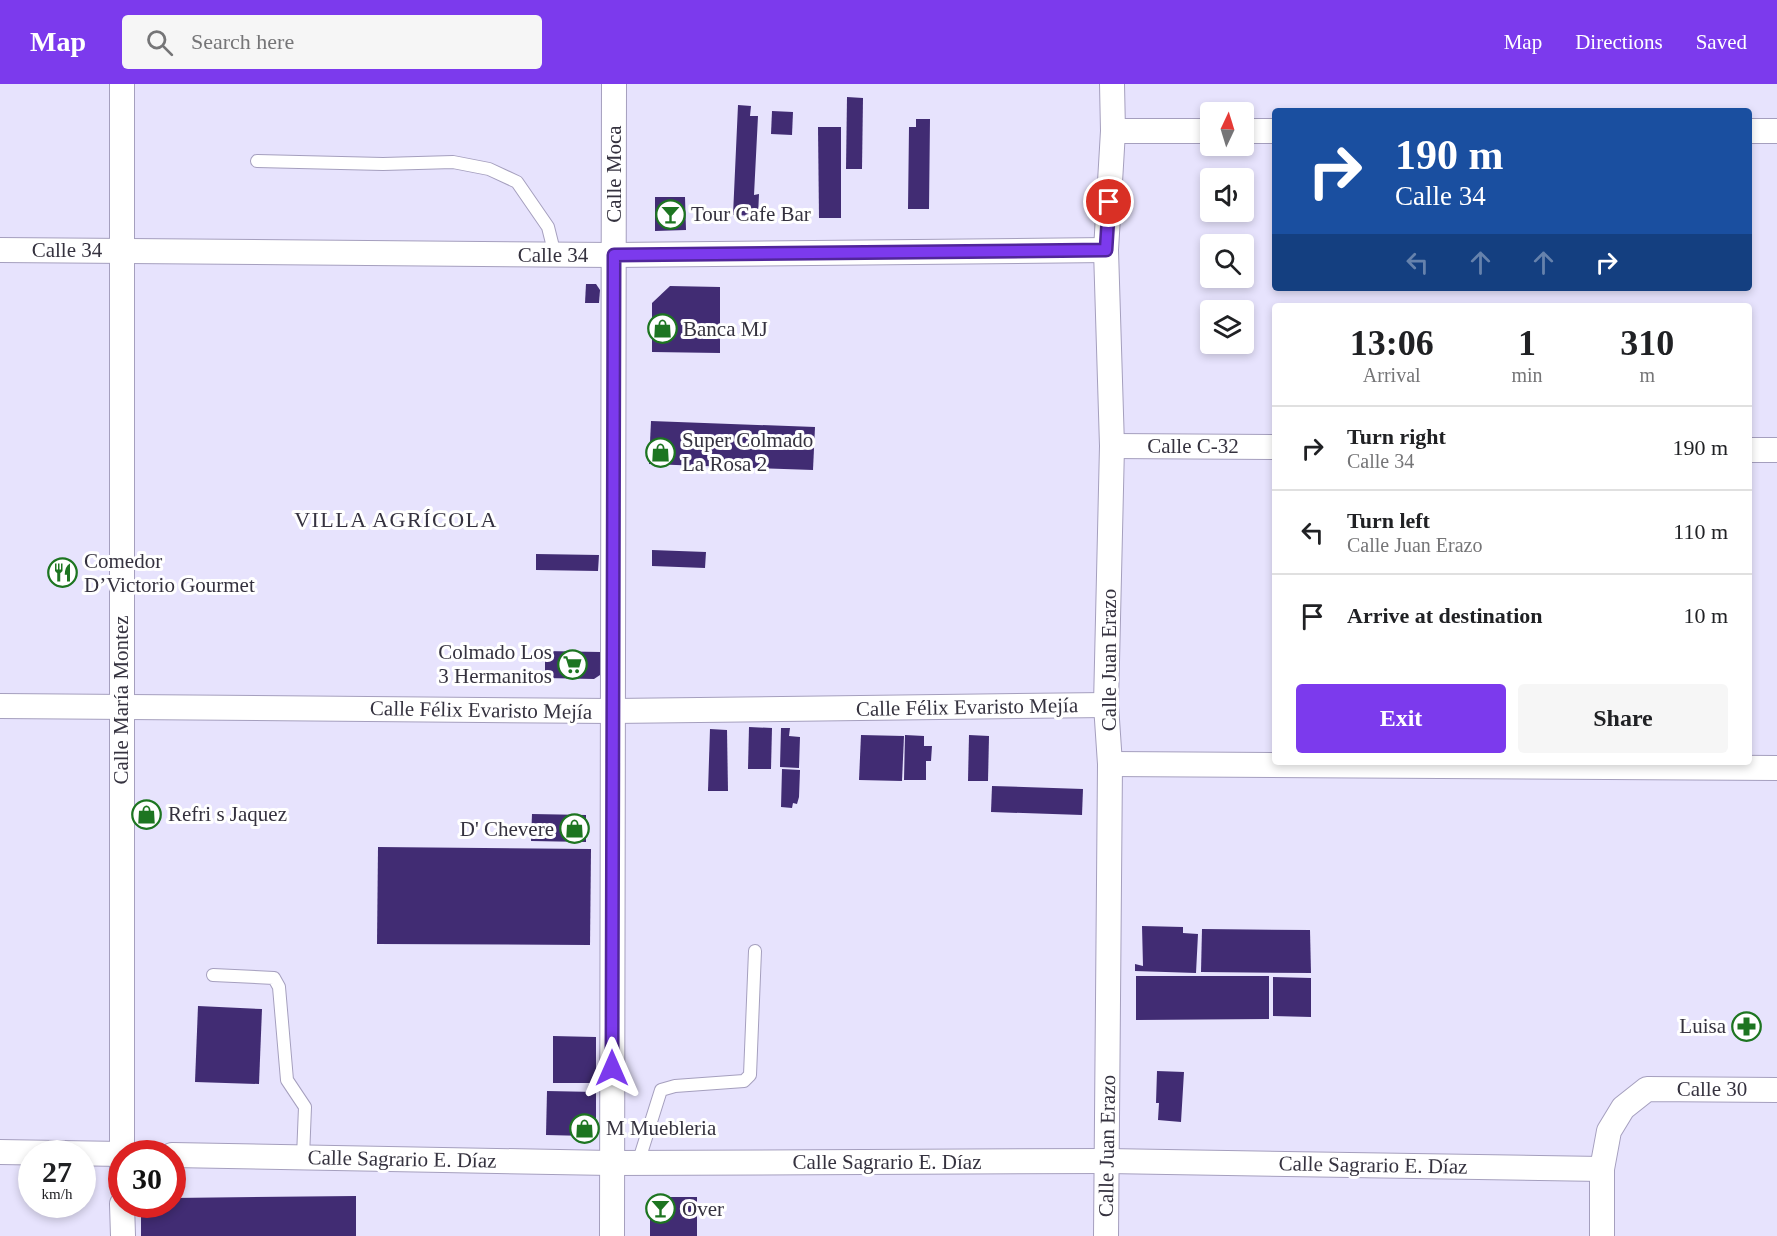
<!DOCTYPE html>
<meta charset="utf-8">
<style>
:root{--surface:#fff;--page:#f6f6f6;--text:#202124;--muted:#757577;--line:#e0e0e0;--accent:#7c3aed}
body{margin:0;font-family:"Times New Roman",serif;background:var(--page);color:var(--text);height:100vh;display:flex;flex-direction:column;font-size:22px;white-space:nowrap}
*{box-sizing:border-box;margin:0}
p{font-size:20px;color:var(--muted)}
.icon{flex:none;width:33px;height:33px;fill:none;stroke:currentColor;stroke-width:2;stroke-linecap:round;stroke-linejoin:round}
.map{position:relative;flex:1;overflow:hidden}
.drawer{position:absolute;left:1272px;top:219px;width:480px;height:462px;display:flex;flex-direction:column;background:var(--surface);border-radius:6px;box-shadow:0 3px 9px #0003}
.drawer>*{flex:none}
.hud{position:absolute;left:1272px;top:24px;width:480px;height:183px;border-radius:6px;box-shadow:0 3px 9px #0003;background:#1a4fa0;color:#fff;overflow:hidden}
.needle{width:39px;rotate:4deg}
.tools{position:absolute;left:1200px;top:18px;display:grid;gap:12px}
.tools a{display:grid;place-items:center;width:54px;height:54px;border-radius:6px;background:var(--surface);box-shadow:0 3px 9px #0003;font-size:30px}
.speed{position:absolute;left:18px;top:1056px;display:flex;gap:12px;font-size:30px;font-weight:700;text-align:center}
.speed>*{display:grid;place-content:center;width:78px;height:78px;border-radius:50%;background:var(--surface);box-shadow:0 3px 9px #0003;line-height:1}
.speed small{font-size:15px;font-weight:400}
.speed .limit{border:9px solid #d22;background:#fff;color:#111}
.pin{position:absolute;display:grid;place-items:center;width:51px;height:51px;color:#fff;margin:-26px;border:3px solid #fff;border-radius:50%;box-shadow:0 2px 6px #0007}
.me{position:absolute;width:66px;margin:-33px;rotate:0deg;stroke-linejoin:round;filter:drop-shadow(0 0 4px #0008)}
.turn{display:flex;align-items:center;gap:21px;height:126px;padding:0 24px;font-size:27px}
.turn .icon{width:78px;height:78px;stroke-width:2.5}
.turn b{display:block;font-size:42px;line-height:51px}
.lanes{display:flex;align-items:center;height:57px;padding:0 24px;background:#0003;justify-content:center;gap:30px;direction:ltr}
.lanes .off{opacity:.35}
.eta{display:flex;justify-content:space-evenly;align-items:center;height:102px;text-align:center}
.eta b{font-size:36px;font-weight:600;line-height:42px}
.button{display:flex;gap:12px;margin-top:auto;padding:12px 24px}
.button a{flex:1;height:69px;border-radius:6px;background:var(--accent);color:#fff;font-size:24px;font-weight:600;line-height:69px;text-align:center}
.button a+a{background:var(--page);color:var(--text)}
ul{padding:0;list-style:none}
li{display:flex;align-items:center;gap:18px;height:84px;padding:0 24px;border-top:2px solid var(--line)}
li div{flex:1}
li b{display:block;font-size:22px}
li em{font-style:normal}
header{display:flex;align-items:center;gap:36px;box-sizing:border-box;height:84px;padding:0 30px;background:var(--accent);color:#fff}
header strong{font-size:28px}
nav{display:flex;gap:33px;margin-inline-start:auto;font-size:21px}
.search{width:420px;height:54px;background:var(--page);display:flex;align-items:center;gap:15px;box-sizing:border-box;padding:0 21px;border-radius:6px;color:var(--muted);font-size:22px}
.map>svg:first-child{display:block}
.building{fill:#412c73}
.lines{fill:none;stroke-linecap:round;stroke-linejoin:round}
.lane-casing{stroke:#a59fbe;stroke-width:14}
.street-casing{stroke:#a59fbe;stroke-width:26}
.lane{stroke:#fff;stroke-width:12}
.street{stroke:#fff;stroke-width:24}
.route-casing{stroke:#51269a;stroke-width:15}
.route{stroke:#7c3aed;stroke-width:10}
.labels{text-anchor:middle;stroke-width:6;stroke-linejoin:round;paint-order:stroke}
.street-label{font-size:21px;fill:#35323f;stroke:#fff}
.poi-label{font-size:21px;fill:#35323f;stroke:#fff;text-anchor:start}
.neighbourhood-label{font-size:22px;letter-spacing:1.5px;fill:#35323f;stroke:#fff}
</style>
<header>
<strong>Map</strong>
<div class="search"><svg class="icon" aria-label="search" viewBox="0 0 24 24"><circle cx="10" cy="10" r="6"/><path d="M15 15l6 6"/></svg>Search here</div>
<nav><a>Map</a><a>Directions</a><a>Saved</a></nav>
</header>
<div class="map">
<svg width="1777" height="1152" viewBox="0 0 1777 1152">
<rect width="100%" height="100%" fill="#e7e3fd"/>
<g class="building">
<path d="M847,13L863,14L862,85H846Z"/>
<path d="M738,21L751,22L750,32H758L754,111L759,110L758,132L733,131Z"/>
<path d="M772,27L793,28L792,51L771,50Z"/>
<path d="M916,35H930L929,125H908L909,43H916Z"/>
<path d="M818,43H841V134H819Z"/>
<path d="M655,113H685L686,146L655,147Z"/>
<path d="M586,200H596L600,206L599,219H585Z"/>
<path d="M670,202L720,203V269L652,268V219Z"/>
<path d="M651,337L815,343L813,386L649,380Z"/>
<path d="M652,466L706,468L705,484L652,482Z"/>
<path d="M536,470L599,471L598,487L536,486Z"/>
<path d="M545,567L600,568V591L594,595L545,594Z"/>
<path d="M749,643L772,644L771,685H748Z"/>
<path d="M781,644H790L789,652L800,653L799,684L780,683Z"/>
<path d="M710,645L727,646L728,707H708Z"/>
<path d="M861,651L904,652L902,697L859,696Z"/>
<path d="M905,651L924,652V662H932L931,677H926V696H904Z"/>
<path d="M969,651L989,652L988,697H968Z"/>
<path d="M782,685L800,686L799,713L797,720L793,719L792,724L781,723Z"/>
<path d="M992,702L1083,705L1082,731L991,728Z"/>
<path d="M532,730L586,731V758L531,757Z"/>
<path d="M378,763L591,765L590,861L377,860Z"/>
<path d="M1142,842L1183,843V849L1198,850L1196,889L1135,887V880L1143,882Z"/>
<path d="M1202,845L1310,846L1311,889L1201,888Z"/>
<path d="M1136,892H1269V935L1136,936Z"/>
<path d="M1273,893L1311,894V933L1273,932Z"/>
<path d="M198,922L262,925L259,1000L195,998Z"/>
<path d="M553,952L596,953V999H553Z"/>
<path d="M1157,987L1184,988L1181,1038L1158,1036L1159,1019H1156Z"/>
<path d="M547,1007L596,1008V1046L587,1052L546,1051Z"/>
<path d="M356,1112V1152H141V1120H172V1114Z"/>
<path d="M662,1113H697V1152H650V1124Z"/>
</g>
<g class="lines">
<defs>
<g id="lane">
<path d="M257,77L383,80L453,78L489,85L517,98L548,143L555,171"/>
<path d="M213,891L274,894L279,903L287,996L305,1023L303,1073"/>
<path d="M638,1079L661,1006L675,1002L744,997L750,991L755,867"/>
</g>
<g id="street">
<path d="M1113,47H1210"/>
<path d="M1244,47H1275"/>
<path d="M1749,47H1777"/>
<path d="M0,166L614,171L1106,166"/>
<path d="M1112,362L1275,363"/>
<path d="M1749,366H1777"/>
<path d="M0,622L613,627L1106,621"/>
<path d="M1110,680L1777,684"/>
<path d="M0,1068L122,1070"/>
<path d="M172,1071L611,1079L1107,1077L1602,1085"/>
<path d="M122,1089V0"/>
<path d="M122,1120L123,1152"/>
<path d="M612,1152L614,0"/>
<path d="M1106,1152L1110,680L1106,621L1112,362L1106,166L1113,47L1112,0"/>
<path d="M1602,1152V1085L1609,1047L1623,1024L1647,1005L1777,1006"/>
</g>
</defs>
<use href="#lane" class="lane-casing"/>
<use href="#street" class="street-casing"/>
<use href="#lane" class="lane"/>
<use href="#street" class="street"/>
</g>
<g class="lines">
<defs>
<path id="route" d="M612,984L614,171L1106,166L1109,118"/>
</defs>
<use href="#route" class="route-casing"/>
<use href="#route" class="route"/>
</g>
<defs>
<symbol id="bar-ring" viewBox="-11 -11 22 22"><circle r="9.5" fill="#fff" stroke="#1d7521" stroke-width="1.5"/><path d="M-6-5H6L.8 .8V4.5H3.5V6h-7V4.5H-.8V.8Z" fill="#1d7521"/></symbol>
<symbol id="shop-ring" viewBox="-11 -11 22 22"><circle r="9.5" fill="#fff" stroke="#1d7521" stroke-width="1.5"/><path d="M-5-2.5h2.3a2.7 3.5 0 0 1 5.4 0H5L5.5 6h-11ZM-1.5-2.5h3a1.5 2.3 0 0 0-3 0Z" fill="#1d7521"/></symbol>
<symbol id="restaurant-ring" viewBox="-11 -11 22 22"><circle r="9.5" fill="#fff" stroke="#1d7521" stroke-width="1.5"/><path d="M-5-6h1v4h1v-4h1v4h1v-4h1v5L-1.5 .5V6h-2V.5L-5-1ZM5-6V6H3V1.5H1.5Q1.5-4 5-6Z" fill="#1d7521"/></symbol>
<symbol id="supermarket-ring" viewBox="-11 -11 22 22"><circle r="9.5" fill="#fff" stroke="#1d7521" stroke-width="1.5"/><path d="M-6-5.5h2.5l.6 2H6L4.5 2H-2.5L-4.4-4H-6ZM-1.5 3.2a1.3 1.3 0 1 0 .1 0ZM3 3.2a1.3 1.3 0 1 0 .1 0Z" fill="#1d7521"/></symbol>
<symbol id="pharmacy-ring" viewBox="-11 -11 22 22"><circle r="9.5" fill="#fff" stroke="#1d7521" stroke-width="1.5"/><path d="M-2-6h4v4h4v4h-4v4h-4v-4h-4v-4h4Z" fill="#1d7521"/></symbol>
</defs>
<g fill-rule="evenodd">
<use href="#bar-ring" x="654" y="114" width="33" height="33"/>
<use href="#shop-ring" x="646" y="228" width="33" height="33"/>
<use href="#shop-ring" x="644" y="352" width="33" height="33"/>
<use href="#restaurant-ring" x="46" y="472" width="33" height="33"/>
<use href="#supermarket-ring" x="556" y="564" width="33" height="33"/>
<use href="#shop-ring" x="130" y="714" width="33" height="33"/>
<use href="#shop-ring" x="558" y="728" width="33" height="33"/>
<use href="#pharmacy-ring" x="1730" y="926" width="33" height="33"/>
<use href="#shop-ring" x="568" y="1028" width="33" height="33"/>
<use href="#bar-ring" x="644" y="1108" width="33" height="33"/>
</g>
<g class="labels">
<g class="street-label">
<text transform="translate(614 90) rotate(-90)" y="7">Calle Moca</text>
<text x="67" y="173">Calle 34</text>
<text x="553" y="178">Calle 34</text>
<text x="1193" y="369">Calle C-32</text>
<text transform="translate(1109 576) rotate(-90)" y="7">Calle Juan Erazo</text>
<text transform="translate(121 616) rotate(-90)" y="7">Calle María Montez</text>
<text transform="translate(967 623) rotate(-1)" y="7">Calle Félix Evaristo Mejía</text>
<text transform="translate(481 626) rotate(1)" y="7">Calle Félix Evaristo Mejía</text>
<text x="1712" y="1012">Calle 30</text>
<text transform="translate(1107 1062) rotate(-89)" y="7">Calle Juan Erazo</text>
<text transform="translate(402 1075) rotate(1)" y="7">Calle Sagrario E. Díaz</text>
<text x="887" y="1085">Calle Sagrario E. Díaz</text>
<text transform="translate(1373 1081) rotate(1)" y="7">Calle Sagrario E. Díaz</text>
</g>
<g class="poi-label">
<text x="691" y="137">Tour Cafe Bar</text>
<text x="683" y="252">Banca MJ</text>
<text x="682" y="363">Super Colmado<tspan x="682" dy="24">La Rosa 2</tspan></text>
<text x="84" y="484">Comedor<tspan x="84" dy="24">D’Victorio Gourmet</tspan></text>
<text x="552" y="575" text-anchor="end">Colmado Los<tspan x="552" dy="24">3 Hermanitos</tspan></text>
<text x="168" y="737">Refri s Jaquez</text>
<text x="554" y="752" text-anchor="end">D' Chevere</text>
<text x="1726" y="949" text-anchor="end">Luisa</text>
<text x="606" y="1051">M Muebleria</text>
<text x="682" y="1132">Over</text>
</g>
<g class="neighbourhood-label">
<text x="396" y="443">VILLA AGRÍCOLA</text>
</g>
</g>
</svg>
<div class="tools">
<a><svg class="needle" viewBox="-14 -14 28 28"><path d="M0-13l5 13h-10z" fill="#e53935"/><path d="M0 13l5-13h-10z" fill="#757577"/></svg></a>
<a><svg class="icon" aria-label="sound" viewBox="0 0 24 24"><path d="M4 9h4l5-4v14l-5-4H4zM17 9q2 3 0 6"/></svg></a>
<a><svg class="icon" aria-label="search" viewBox="0 0 24 24"><circle cx="10" cy="10" r="6"/><path d="M15 15l6 6"/></svg></a>
<a><svg class="icon" aria-label="layers" viewBox="0 0 24 24"><path d="M12 4l9 5-9 5-9-5zM3 14l9 5 9-5"/></svg></a>
</div>
<div class="speed"><div>27<small>km/h</small></div><div class="limit">30</div></div>
<div class="pin" style="left:1109px;top:118px;background:#d93025"><svg class="icon" aria-label="arrive" viewBox="0 0 24 24"><path d="M6 21V4h12l-3 4 3 4H6"/></svg></div>
<svg class="me" style="left:612px;top:984px" viewBox="-20 -20 40 40"><path d="M0-17L14 15 0 8-14 15z" fill="#7c3aed" stroke="#fff" stroke-width="4"/></svg>
<div class="hud">
<div class="turn"><svg class="icon" aria-label="right" viewBox="0 0 24 24"><path d="M7 20v-9h11M14 6l5 5-5 5"/></svg><div><b>190 m</b>Calle 34</div></div>
<div class="lanes"><svg class="icon off" aria-label="left" viewBox="0 0 24 24"><path d="M17 20v-9H6M10 6l-5 5 5 5"/></svg><svg class="icon off" aria-label="ahead" viewBox="0 0 24 24"><path d="M12 20V5M6 11l6-6 6 6"/></svg><svg class="icon off" aria-label="ahead" viewBox="0 0 24 24"><path d="M12 20V5M6 11l6-6 6 6"/></svg><svg class="icon" aria-label="right" viewBox="0 0 24 24"><path d="M7 20v-9h11M14 6l5 5-5 5"/></svg></div>
</div>
<section class="drawer">
<div class="eta">
<div><b>13:06</b><p>Arrival</p></div>
<div><b>1</b><p>min</p></div>
<div><b>310</b><p>m</p></div>
</div>
<ul>
<li><svg class="icon" aria-label="right" viewBox="0 0 24 24"><path d="M7 20v-9h11M14 6l5 5-5 5"/></svg><div><b>Turn right</b><p>Calle 34</p></div><em>190 m</em></li>
<li><svg class="icon" aria-label="left" viewBox="0 0 24 24"><path d="M17 20v-9H6M10 6l-5 5 5 5"/></svg><div><b>Turn left</b><p>Calle Juan Erazo</p></div><em>110 m</em></li>
<li><svg class="icon" aria-label="arrive" viewBox="0 0 24 24"><path d="M6 21V4h12l-3 4 3 4H6"/></svg><div><b>Arrive at destination</b></div><em>10 m</em></li>
</ul>
<div class="button"><a>Exit</a><a>Share</a></div>
</section>
</div>
